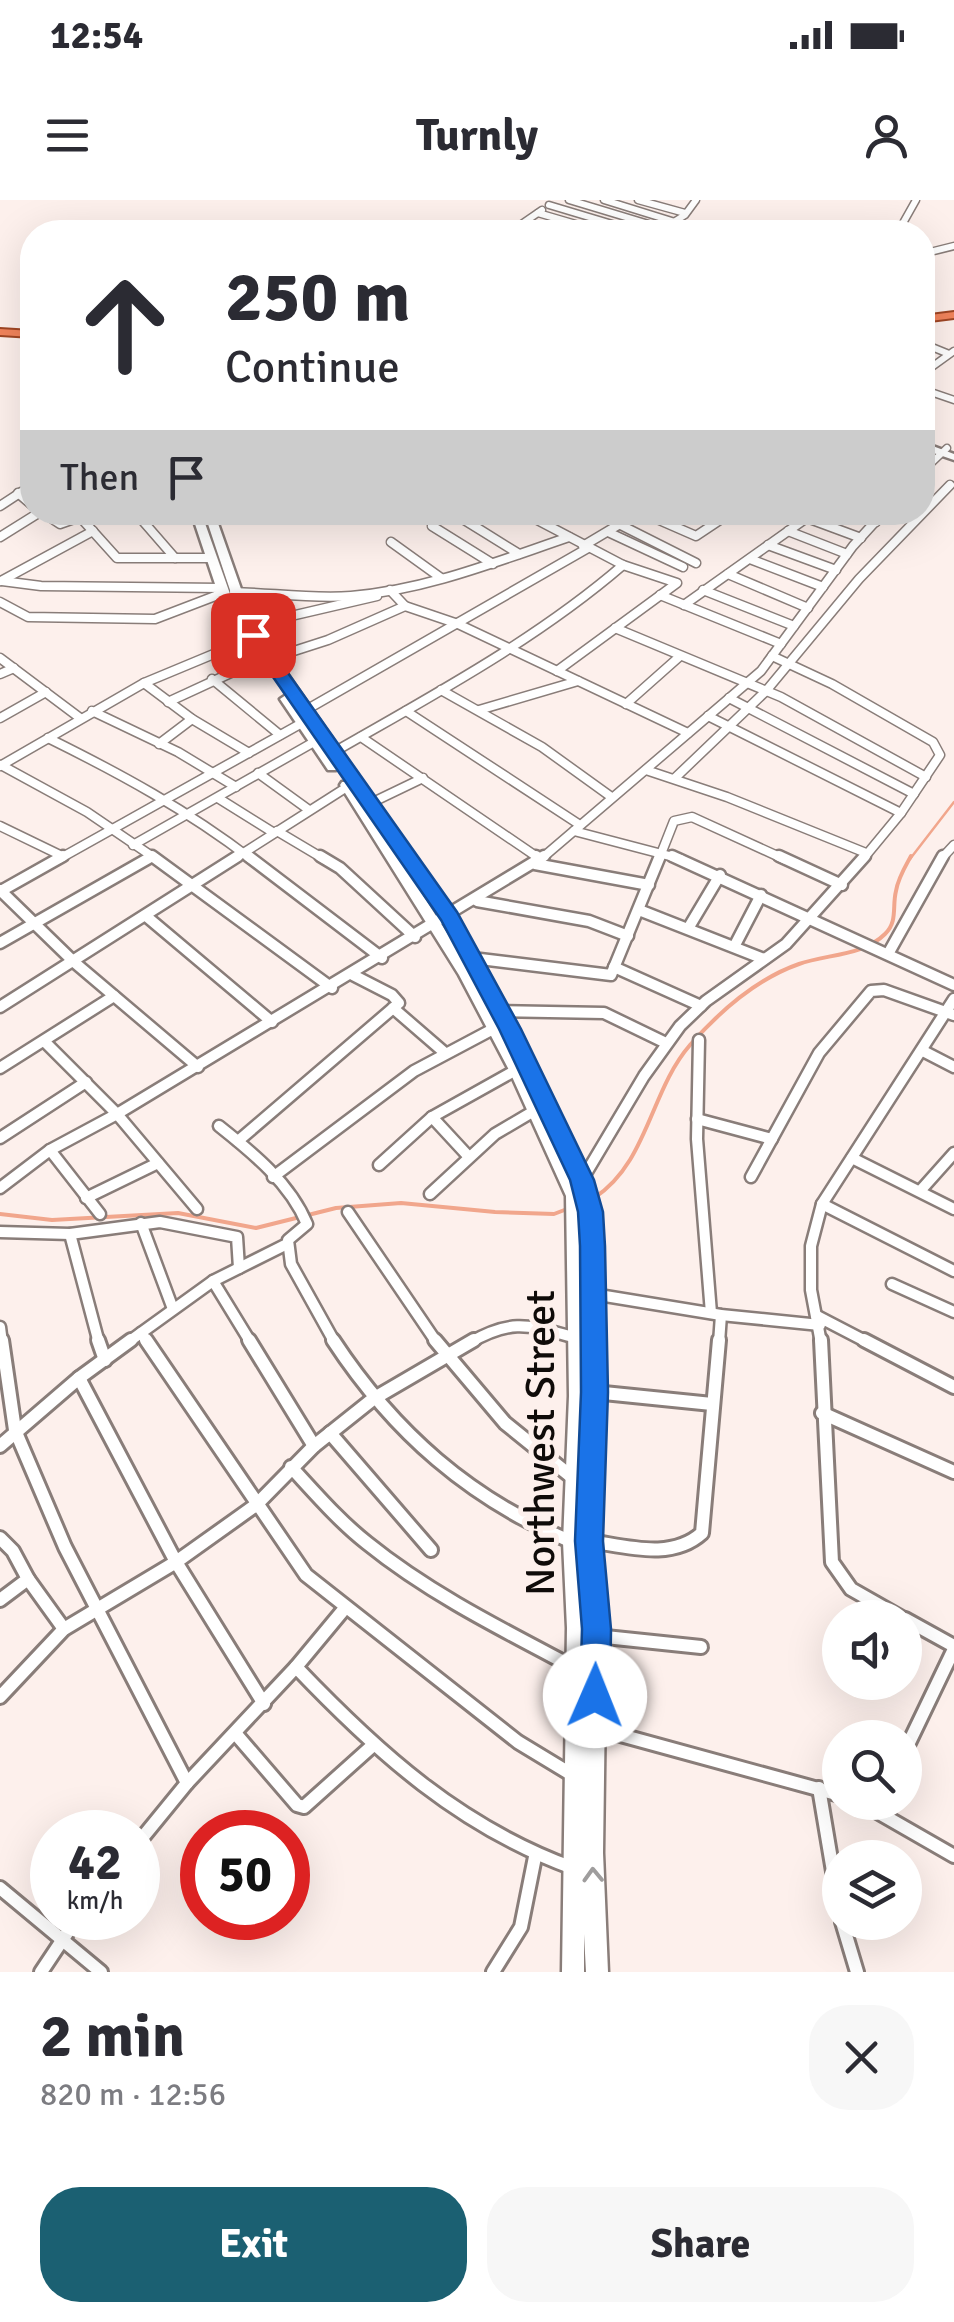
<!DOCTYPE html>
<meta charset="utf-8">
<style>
:root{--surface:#fff;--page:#f7f7f7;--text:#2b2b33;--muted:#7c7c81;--accent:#1b6072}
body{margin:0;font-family:Signika,sans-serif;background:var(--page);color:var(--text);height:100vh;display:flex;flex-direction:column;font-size:38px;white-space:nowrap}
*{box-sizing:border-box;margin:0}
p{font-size:32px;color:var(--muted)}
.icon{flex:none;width:55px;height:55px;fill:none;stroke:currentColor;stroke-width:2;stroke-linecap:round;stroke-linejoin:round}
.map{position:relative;height:1772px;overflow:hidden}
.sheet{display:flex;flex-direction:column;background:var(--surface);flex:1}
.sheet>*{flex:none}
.top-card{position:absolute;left:20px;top:20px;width:915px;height:305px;border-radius:40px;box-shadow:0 10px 40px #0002;background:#fff;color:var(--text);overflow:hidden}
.tools{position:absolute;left:822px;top:1400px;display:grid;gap:20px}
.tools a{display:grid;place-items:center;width:100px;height:100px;border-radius:50%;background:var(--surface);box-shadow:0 10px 40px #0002;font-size:50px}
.speed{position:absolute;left:30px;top:1610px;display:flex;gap:20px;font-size:50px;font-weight:700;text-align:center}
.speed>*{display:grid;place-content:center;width:130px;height:130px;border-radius:50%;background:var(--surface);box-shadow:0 10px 40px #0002;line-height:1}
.speed small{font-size:25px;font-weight:400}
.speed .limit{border:15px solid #d22;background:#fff;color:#111}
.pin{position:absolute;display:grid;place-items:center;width:85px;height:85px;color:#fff;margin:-42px;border-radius:20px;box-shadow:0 5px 15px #0006}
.me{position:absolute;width:110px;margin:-55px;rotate:1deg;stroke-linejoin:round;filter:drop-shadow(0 0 8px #0008)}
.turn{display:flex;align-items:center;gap:35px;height:210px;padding:0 40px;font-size:45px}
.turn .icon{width:130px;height:130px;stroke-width:2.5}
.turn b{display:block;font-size:70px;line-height:85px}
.then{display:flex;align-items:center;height:95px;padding:0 40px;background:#0003;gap:20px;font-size:38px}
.round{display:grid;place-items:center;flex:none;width:105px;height:105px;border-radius:40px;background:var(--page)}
.summary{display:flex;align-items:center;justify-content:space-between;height:170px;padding:0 40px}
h1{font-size:60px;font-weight:700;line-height:75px}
.primary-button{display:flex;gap:20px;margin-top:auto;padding:20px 40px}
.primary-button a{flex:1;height:115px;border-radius:40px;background:var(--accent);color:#fff;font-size:40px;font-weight:700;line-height:115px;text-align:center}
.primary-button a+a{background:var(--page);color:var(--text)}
.status{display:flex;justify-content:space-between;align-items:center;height:70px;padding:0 50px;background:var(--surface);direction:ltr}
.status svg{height:28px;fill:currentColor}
header{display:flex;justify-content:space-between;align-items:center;height:130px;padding:0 40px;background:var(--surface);font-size:45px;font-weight:700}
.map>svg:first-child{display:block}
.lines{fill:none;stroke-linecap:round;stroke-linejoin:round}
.stream-far1{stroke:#f1a68c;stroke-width:2.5}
.stream{stroke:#f1a68c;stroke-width:4}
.minor-far3-casing{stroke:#897d79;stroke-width:9}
.minor-far2-casing{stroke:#897d79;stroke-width:11}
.minor-far1-casing{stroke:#897d79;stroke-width:15}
.minor-casing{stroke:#897d79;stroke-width:18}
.secondary-casing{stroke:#897d79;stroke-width:5}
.trunk-casing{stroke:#a04624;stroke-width:4}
.minor-far3{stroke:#fff;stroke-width:6}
.minor-far2{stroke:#fff;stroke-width:8}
.minor-far1{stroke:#fff;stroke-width:10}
.minor{stroke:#fff;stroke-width:12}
.secondary{fill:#fff;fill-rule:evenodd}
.trunk{fill:#f2845c;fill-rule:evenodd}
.oneway{stroke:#9f9d9d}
.route{fill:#1a73e8;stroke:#114b97;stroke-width:2.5}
.labels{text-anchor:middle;stroke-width:10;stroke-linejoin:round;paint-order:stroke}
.near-street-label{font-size:42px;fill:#0f0b09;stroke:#fdf0ec}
</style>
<div class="status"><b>12:54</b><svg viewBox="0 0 49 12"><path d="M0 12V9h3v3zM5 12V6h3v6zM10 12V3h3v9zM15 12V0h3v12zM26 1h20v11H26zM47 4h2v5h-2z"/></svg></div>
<header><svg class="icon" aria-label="menu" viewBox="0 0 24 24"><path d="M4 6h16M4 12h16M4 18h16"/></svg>Turnly<svg class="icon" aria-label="person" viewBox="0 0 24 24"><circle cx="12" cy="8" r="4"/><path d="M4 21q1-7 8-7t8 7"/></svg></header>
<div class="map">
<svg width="954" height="1772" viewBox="0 0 954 1772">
<rect width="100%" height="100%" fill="#fdf0ec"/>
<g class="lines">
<path class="stream-far1" d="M910,659L954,602"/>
<g class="stream">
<path d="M594,998C648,963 650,891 690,845C720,811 756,779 799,764C827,754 863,756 885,734C898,722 892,706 896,691C898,678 905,667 911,656"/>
<path d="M0,1014L52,1020L178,1013L256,1028L336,1008L401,1003L495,1012L554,1014L567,1009"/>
</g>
<defs>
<g id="minor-far3">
<path d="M569,0L662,28"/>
<path d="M604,0L675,22"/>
<path d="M638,0L685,13"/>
<path d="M549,5L639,32"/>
<path d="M538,13L603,32"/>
<path d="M524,23L559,32"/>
<path d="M669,25L685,15L696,0"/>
<path d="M510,32L542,10"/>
<path d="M898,32L916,0"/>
<path d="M922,54L954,46"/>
<path d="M922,143L949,154"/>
<path d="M922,174L954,151"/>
<path d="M922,189L954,200"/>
<path d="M922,272L947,248"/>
</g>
<g id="minor-far2">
<path d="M18,293L32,305"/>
<path d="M0,306L32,285"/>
<path d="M42,312L60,324L94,312"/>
<path d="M135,312L175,358"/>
<path d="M522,312L623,365L677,383L557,471"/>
<path d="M595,312L696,363"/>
<path d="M641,312L696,336L732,312"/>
<path d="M851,312L876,322"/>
<path d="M458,316L519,354"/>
<path d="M81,318L117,358H210"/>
<path d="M807,318L861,338"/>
<path d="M432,326L493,364"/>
<path d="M788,331L847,354"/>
<path d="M608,332L683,367"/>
<path d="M0,337L40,312"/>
<path d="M391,342L441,378"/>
<path d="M768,345L836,370"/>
<path d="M583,346L640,312"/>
<path d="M750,359L823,387"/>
<path d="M728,374L808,408"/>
<path d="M1,381L93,331"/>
<path d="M2,381L41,386L221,388"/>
<path d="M390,390L405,406L458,424L688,533"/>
<path d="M703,390L794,426"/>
<path d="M234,392C273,393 312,399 351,396C426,390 498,361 569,337"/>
<path d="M660,395L781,444"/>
<path d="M0,402L28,417L155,419L223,393"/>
<path d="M684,405L815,312"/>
<path d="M248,426L377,396"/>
<path d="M615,428L781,497L926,577"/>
<path d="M772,456L832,484L933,542L940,555L901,613L863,659"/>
<path d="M0,458L80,518"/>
<path d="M269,459L328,440L405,406"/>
<path d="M0,474L14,468"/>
<path d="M212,479L280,535"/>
<path d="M144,483L192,519L249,553"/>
<path d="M441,490L542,547L610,596"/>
<path d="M729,498L914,594"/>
<path d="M168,502L259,460"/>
<path d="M626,504L679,457"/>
<path d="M306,510L588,348"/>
<path d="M479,510L578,481"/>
<path d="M92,511L178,552L236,587"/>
<path d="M406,511L580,625"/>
<path d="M708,516L901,613"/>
<path d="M0,518L46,492"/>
<path d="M361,537L540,659"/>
<path d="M48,538C121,574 187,610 251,659"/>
<path d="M159,544L192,519"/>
<path d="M334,552C433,495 536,440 623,365"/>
<path d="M1,565L87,612L156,659"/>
<path d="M0,566L144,483L245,441"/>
<path d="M646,570L727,597L866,653"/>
<path d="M258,573L309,610"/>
<path d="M675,578L766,491L859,379L950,285"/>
<path d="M218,598L274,633"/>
<path d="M371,603L423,578"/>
<path d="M0,626L62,656"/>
<path d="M277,631L324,659"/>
<path d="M574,631L681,659"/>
<path d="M133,645L314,542"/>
<path d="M59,659L302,523"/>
<path d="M234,659L347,587"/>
<path d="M541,659L761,471L853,346L884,312"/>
<path d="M659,659L674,621L692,617L784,659"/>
<path d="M941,659L954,645"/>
</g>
<g id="minor-far1">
<path d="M152,656L332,788"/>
<path d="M248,656L382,758"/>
<path d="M320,656L340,668L415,737"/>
<path d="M536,656L540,659"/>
<path d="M672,656L954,785"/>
<path d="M779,656L842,685"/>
<path d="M535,664L649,685"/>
<path d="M0,690L74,762L198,867"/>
<path d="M1,691L63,656"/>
<path d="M477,701L589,721L628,736"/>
<path d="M639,710L764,759"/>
<path d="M146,716L272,822"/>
<path d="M689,727L720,675"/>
<path d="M0,743L149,658"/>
<path d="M735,745L761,695"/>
<path d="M888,754L943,656"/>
<path d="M472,758L611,775L660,656"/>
<path d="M614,767L701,806"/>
<path d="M0,807L238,656"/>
<path d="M393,808L445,853"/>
<path d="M501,811L604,813L666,843"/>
<path d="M699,840L697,939L711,1113"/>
<path d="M44,841L117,914L197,1009"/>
<path d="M923,851L954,867"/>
<path d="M0,868L114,796"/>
<path d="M432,917L469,957"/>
<path d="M697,919L772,939"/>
<path d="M219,926C253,953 290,983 307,1024L288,1040L291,1064L335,1143"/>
<path d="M0,938L86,882"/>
<path d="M238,941L399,803L392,795L353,775"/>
<path d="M50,950L100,1014"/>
<path d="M852,958L954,1009"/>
<path d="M379,965L432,917L516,870"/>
<path d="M273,977L414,871L495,828"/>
<path d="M751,977L819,853L871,791L884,790L954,815"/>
<path d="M582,980L644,876L680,826L706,801L786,744L865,656"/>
<path d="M0,988L50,950L117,914L544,656"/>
<path d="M921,990L954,953"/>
<path d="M430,994L495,934L534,911"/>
<path d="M86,998L158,963"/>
<path d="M822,1004L954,1071"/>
<path d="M348,1012L437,1143"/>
<path d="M141,1023L173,1109"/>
<path d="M0,1032L70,1034L160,1022L237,1037L239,1068"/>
<path d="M70,1034L99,1143"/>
<path d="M213,1081L251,1143"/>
<path d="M892,1084L954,1112"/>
<path d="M593,1094L721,1115L820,1125"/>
<path d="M817,1116L869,1143"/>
<path d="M0,1127L2,1143"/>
<path d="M141,1133L148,1143"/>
<path d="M127,1143L213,1081L285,1045"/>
<path d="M469,1143C514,1117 530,1126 577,1138"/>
<path d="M719,1143L721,1115"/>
<path d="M821,1143L811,1090V1046L822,1004L954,799"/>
</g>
<g id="minor">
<path d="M2,1140L15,1230L65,1347L187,1583"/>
<path d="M98,1140L105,1160"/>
<path d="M146,1140L306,1375L518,1542L574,1576"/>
<path d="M249,1140L314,1246"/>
<path d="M333,1140C394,1233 470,1299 572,1342"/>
<path d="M435,1140L505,1223L573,1278"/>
<path d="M821,1140L832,1362L851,1389L902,1418"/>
<path d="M864,1140L954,1187"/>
<path d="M79,1178L176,1362L264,1504"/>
<path d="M594,1192L712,1204"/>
<path d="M822,1213L954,1272"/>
<path d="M330,1233L431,1350"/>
<path d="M0,1246L79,1178L131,1140"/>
<path d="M291,1267C315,1293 339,1321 367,1343C430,1394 505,1431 577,1469"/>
<path d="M0,1338L13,1351L28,1379L0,1400"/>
<path d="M589,1341C626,1346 671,1361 702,1333L719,1140"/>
<path d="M28,1379L64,1429"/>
<path d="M905,1419L954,1446"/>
<path d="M596,1436L701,1447"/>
<path d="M296,1467L345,1408"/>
<path d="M0,1497L64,1429L176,1362L256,1305L314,1246L373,1199L474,1140"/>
<path d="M595,1528L840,1595"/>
<path d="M235,1533L297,1605L304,1607L371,1547"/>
<path d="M905,1551L954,1449"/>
<path d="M819,1588L840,1713"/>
<path d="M860,1602L954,1656"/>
<path d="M138,1643L187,1583L296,1467C378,1553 460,1627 573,1668"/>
<path d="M0,1688L101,1772"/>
<path d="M842,1722L857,1772"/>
<path d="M41,1772L77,1718"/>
<path d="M493,1772L521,1727L535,1657"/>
</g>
<g id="secondary">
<path d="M922,242L954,254V260L922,249Z"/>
<path d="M191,312H201L235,408L233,410H225L223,408Z"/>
<path d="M204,312H214L254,426L454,714L546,886L595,995L601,1094L598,1341L606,1429L603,1653L608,1772H586L584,1734V1772H562L567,1428L563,1342L569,1196L566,996L509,870L459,775L340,585L342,582H349L242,426ZM364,603L443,719L468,766Z"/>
<path d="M286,495L290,496L336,564V570H328L280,499Z"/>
</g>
<g id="trunk">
<path d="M954,112V118L922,122V116Z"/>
<path d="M0,129L32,131V137L0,135Z"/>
</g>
</defs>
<use href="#minor-far3" class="minor-far3-casing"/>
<use href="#minor-far2" class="minor-far2-casing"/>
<use href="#minor-far1" class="minor-far1-casing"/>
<use href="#minor" class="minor-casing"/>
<use href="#secondary" class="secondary-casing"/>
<use href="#trunk" class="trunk-casing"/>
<use href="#minor-far3" class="minor-far3"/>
<use href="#minor-far2" class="minor-far2"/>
<use href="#minor-far1" class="minor-far1"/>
<use href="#minor" class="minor"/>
<use href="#secondary" class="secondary"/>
<use href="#trunk" class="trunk"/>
</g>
<defs><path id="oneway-chevron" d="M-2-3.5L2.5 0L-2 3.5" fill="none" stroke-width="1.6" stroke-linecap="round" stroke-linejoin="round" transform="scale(2.5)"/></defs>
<use class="oneway" href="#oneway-chevron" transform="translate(593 1675) rotate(-92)"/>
<path class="route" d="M253,430L259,432L457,712L521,829L594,980L603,1012L605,1046L608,1192L603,1341L611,1429L610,1496L606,1507L595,1511L584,1507L580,1496L582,1429L575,1341L581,1192L580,1046L578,1012L570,980L499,829L441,720L244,435Z"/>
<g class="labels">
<g class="near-street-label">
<text transform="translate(539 1243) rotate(-90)" y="15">Northwest Street</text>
</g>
</g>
</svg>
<div class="tools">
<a><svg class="icon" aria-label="sound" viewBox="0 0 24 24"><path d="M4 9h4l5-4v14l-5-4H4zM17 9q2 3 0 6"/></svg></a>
<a><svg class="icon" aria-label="search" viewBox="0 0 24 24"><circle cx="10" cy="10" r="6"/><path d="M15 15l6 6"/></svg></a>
<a><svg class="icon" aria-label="layers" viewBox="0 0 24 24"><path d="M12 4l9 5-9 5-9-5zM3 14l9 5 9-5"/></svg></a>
</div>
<div class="speed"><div>42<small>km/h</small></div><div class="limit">50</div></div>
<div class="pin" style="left:253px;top:435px;background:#d93025"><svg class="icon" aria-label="arrive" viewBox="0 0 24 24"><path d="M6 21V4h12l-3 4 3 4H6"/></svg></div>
<svg class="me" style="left:595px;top:1496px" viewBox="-20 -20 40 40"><circle r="19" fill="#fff"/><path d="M0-13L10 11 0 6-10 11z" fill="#1a73e8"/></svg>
<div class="top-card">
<div class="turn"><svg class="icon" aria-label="ahead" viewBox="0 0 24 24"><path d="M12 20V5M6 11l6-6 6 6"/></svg><div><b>250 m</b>Continue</div></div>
<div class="then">Then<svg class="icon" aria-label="arrive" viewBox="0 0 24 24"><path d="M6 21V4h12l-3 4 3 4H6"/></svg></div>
</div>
</div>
<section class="sheet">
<div class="summary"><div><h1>2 min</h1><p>820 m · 12:56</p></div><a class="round"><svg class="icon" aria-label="close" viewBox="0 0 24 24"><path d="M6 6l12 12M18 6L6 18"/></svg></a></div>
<div class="primary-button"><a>Exit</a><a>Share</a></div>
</section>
